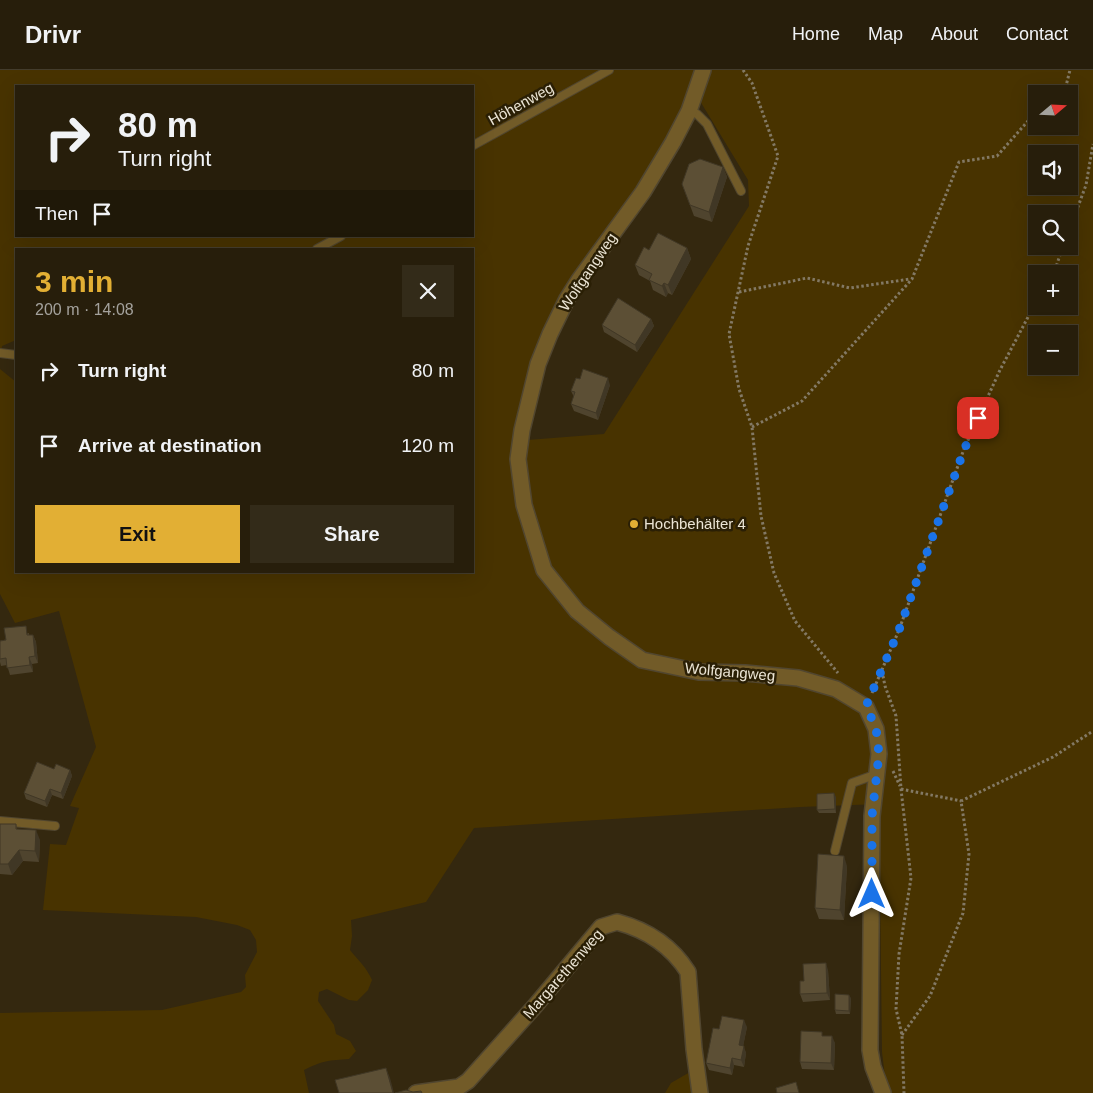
<!DOCTYPE html>
<meta charset="utf-8">
<style>
:root{--surface:#271e0b;--page:#332b19;--text:#f1f3f6;--muted:#a4a29d;--line:#433c2c;--accent:#e2af34}
body{margin:0;font-family:Arial,sans-serif;background:var(--page);color:var(--text);height:100vh;display:flex;flex-direction:column;font-size:19px;white-space:nowrap}
*{box-sizing:border-box;margin:0}
p{font-size:16px;color:var(--muted)}
.icon{flex:none;width:28px;height:28px;fill:none;stroke:currentColor;stroke-width:2;stroke-linecap:round;stroke-linejoin:round}
.map{position:relative;flex:1;overflow:hidden}
.side{position:absolute;left:15px;top:178px;width:459px;height:325px;display:flex;flex-direction:column;background:var(--surface);border-radius:0px;box-shadow:0 5px 20px #0002,0 0 0 1px var(--line)}
.side>*{flex:none}
.top-card{position:absolute;left:15px;top:15px;width:459px;height:152px;border-radius:0px;box-shadow:0 5px 20px #0002,0 0 0 1px var(--line);background:#271e0b;color:var(--text);overflow:hidden}
.needle{width:32px;rotate:71deg}
.fabs{position:absolute;left:1028px;top:15px;display:grid;gap:10px}
.fabs a{display:grid;place-items:center;width:50px;height:50px;border-radius:0px;background:var(--surface);box-shadow:0 5px 20px #0002,0 0 0 1px var(--line);font-size:25px}
.pin{position:absolute;display:grid;place-items:center;width:42px;height:42px;color:#fff;margin:-21px;border-radius:10px;box-shadow:0 2px 8px #0006}
.me{position:absolute;width:55px;margin:-28px;rotate:0deg;stroke-linejoin:round;filter:drop-shadow(0 0 4px #0008)}
.turn{display:flex;align-items:center;gap:18px;height:105px;padding:0 20px;font-size:22px}
.turn .icon{width:65px;height:65px;stroke-width:2.5}
.turn b{display:block;font-size:35px;line-height:42px}
.then{display:flex;align-items:center;height:48px;padding:0 20px;background:#0003;gap:10px;font-size:19px}
.round{display:grid;place-items:center;flex:none;width:52px;height:52px;border-radius:0px;background:var(--page)}
.overview{display:flex;align-items:center;justify-content:space-between;height:85px;padding:0 20px}
h1{font-size:30px;font-weight:800;line-height:38px;color:var(--accent)}
.action{display:flex;gap:10px;margin-top:auto;padding:10px 20px}
.action a{flex:1;height:58px;border-radius:0px;background:var(--accent);color:#111;font-size:20px;font-weight:800;line-height:58px;text-align:center}
.action a+a{background:var(--page);color:var(--text)}
ul{padding:0;list-style:none}
li{display:flex;align-items:center;gap:15px;height:75px;padding:0 20px}
li div{flex:1}
li b{display:block;font-size:19px}
li em{font-style:normal}
header{display:flex;align-items:center;gap:30px;box-sizing:border-box;height:70px;padding:0 25px;background:var(--surface);border-bottom:1px solid var(--line)}
header strong{font-size:24px}
nav{display:flex;gap:28px;margin-inline-start:auto;font-size:18px}
.map>svg:first-child{display:block}
.green{fill:#483300;fill-rule:evenodd}
.lines{fill:none;stroke-linecap:round;stroke-linejoin:round}
.lane-casing{stroke:#51462f;stroke-width:10}
.street-casing{stroke:#51462f;stroke-width:18}
.path{stroke:#837964;stroke-width:3;stroke-dasharray:2.5 2.5;stroke-linecap:butt}
.lane{stroke:#725b28;stroke-width:8}
.street{stroke:#725b28;stroke-width:15}
.wall{fill:#4f442e}
.shaded-wall{fill:#403725}
.building{fill:#5c4f35;stroke:#403725}
.route{stroke:#1a73e8;stroke-width:9;stroke-dasharray:0 16.2}
.poi-dot{fill:#e2af34;stroke:#2a1f05;stroke-width:2}
.labels{text-anchor:middle;stroke-width:5;stroke-linejoin:round;paint-order:stroke}
.street-label{font-size:15px;fill:#ebe4d4;stroke:#2a1f05}
.poi-label{font-size:15px;fill:#ebe4d4;stroke:#2a1f05;text-anchor:start}
</style>
<header>
<strong>Drivr</strong>
<nav><a>Home</a><a>Map</a><a>About</a><a>Contact</a></nav>
</header>
<div class="map">
<svg width="1093" height="1023" viewBox="0 0 1093 1023">
<rect width="100%" height="100%" fill="#34280f"/>
<g class="green">
<path d="M0,0H698L678,50L646,108L581,196L515,371L604,364L749,136L748,110L700,31L711,0H1093V1023H887L882,982L879,734L800,737L474,758L426,832L351,850L352,866L350,880C358,890 367,898 372,910L368,920L357,931L349,930L327,919L319,922L318,931L334,955L336,964L350,971L356,981L349,989C330,990 321,991 304,1000L309,1023H0V943L162,940L241,922L246,917L245,905L257,882L256,870L250,860L237,855L196,847L43,840L50,774L66,775L79,738L70,736L96,677L59,541L15,553L0,524V299L16,312V501H472V179H16V270L2,276L0,289ZM16,16H472V166H16ZM1036,24H1069V56H1036ZM1036,84H1069V116H1036ZM1036,144H1069V176H1036ZM1036,204H1069V236H1036ZM1036,264H1069V296H1036Z"/>
<path d="M690,1002L696,1023H665L671,1013Z"/>
</g>
<g class="lines">
<defs>
<g id="lane">
<path d="M689,41L697,44L707,54L741,121"/>
<path d="M472,76L609,0"/>
<path d="M317,179L341,166"/>
<path d="M0,283L16,285"/>
<path d="M0,751L55,756"/>
<path d="M835,781L852,713L877,704"/>
</g>
<g id="street">
<path d="M703,0L689,41L673,72L643,122L579,210L567,229L550,264L538,294L522,360L518,389L524,435L544,500L577,541L609,567L642,590L699,602L745,603L798,608L836,619L866,637L876,659L879,684L872,746L870,980L873,997L883,1023"/>
<path d="M416,1023L459,1017L468,1011L535,936L601,857L617,852C647,860 671,875 688,902L694,979L700,1023"/>
</g>
</defs>
<use href="#lane" class="lane-casing"/>
<use href="#street" class="street-casing"/>
<g class="path">
<path d="M743,0L752,13L778,86L748,176L729,264L739,319L752,357L761,446L774,503L795,551L838,603"/>
<path d="M1057,24L1066,16L1070,0"/>
<path d="M1069,161L1086,115L1093,74"/>
<path d="M1051,204L1057,194L1063,176"/>
<path d="M739,222L807,208L850,218L910,209"/>
<path d="M752,357L802,331L912,209L959,92L997,86L1036,42"/>
<path d="M882,601L885,616L896,646L901,719L911,808L899,884L896,939L902,965L904,1023"/>
<path d="M872,623L899,560L964,379L1000,300L1036,232"/>
<path d="M893,701L900,716"/>
<path d="M901,719L961,731"/>
<path d="M902,965L930,926L963,843L969,784L961,731L1053,687L1093,661"/>
</g>
<use href="#lane" class="lane"/>
<use href="#street" class="street"/>
</g>
<g class="wall">
<path d="M723,97L727,107L712,152L694,146L682,114Z"/>
<path d="M687,178L691,189L672,225L668,223L666,227L653,220L650,211L639,205L635,195L649,180Z"/>
<path d="M651,249L654,256L637,282L604,262L602,255Z"/>
<path d="M580,309L610,315L598,350L574,341L571,334L574,327L571,321Z"/>
<path d="M29,563V565H33L36,572L38,593L32,594L33,602L10,605L7,595L1,596L0,592V571Z"/>
<path d="M70,700L72,706L63,729L52,725L47,737L26,729L24,723Z"/>
<path d="M836,727V743H819L817,740Z"/>
<path d="M0,754H16L17,759L40,770L39,792L23,791L12,805L0,804Z"/>
<path d="M847,796L844,850L819,849L815,838Z"/>
<path d="M828,900L830,930L803,932L800,924L804,911Z"/>
<path d="M851,928L850,944H836L835,940Z"/>
<path d="M747,957L743,976L746,983L744,997L734,995L732,1005L709,1000L706,993L719,959Z"/>
<path d="M824,966L835,973L834,1000L802,999L800,992Z"/>
</g>
<g class="shaded-wall">
<path d="M723,97L727,107L712,152L709,142Z"/>
<path d="M687,178L691,189L672,225L668,215Z"/>
<path d="M664,213L668,223L666,227L662,216Z"/>
<path d="M651,249L654,256L637,282L635,275Z"/>
<path d="M608,308L610,315L598,350L596,343Z"/>
<path d="M33,565L36,572L38,593L35,586Z"/>
<path d="M29,587L32,594L33,602L30,595Z"/>
<path d="M70,700L72,706L63,729L61,723Z"/>
<path d="M50,719L52,725L47,737L45,731Z"/>
<path d="M834,723L836,727V743L835,739Z"/>
<path d="M36,760L40,770L39,792L35,781Z"/>
<path d="M19,780L23,791L12,805L8,794Z"/>
<path d="M844,786L847,796L844,850L840,840Z"/>
<path d="M826,893L828,900L830,930L827,923Z"/>
<path d="M849,925L851,928L850,944L849,941Z"/>
<path d="M744,950L747,957L742,982L739,975Z"/>
<path d="M832,966L835,973L834,1000L831,993Z"/>
<path d="M744,976L746,983L744,997L741,990Z"/>
<path d="M732,988L734,995L732,1005L730,998Z"/>
<path d="M386,998L390,1008L394,1023H393Z"/>
</g>
<g class="building">
<path d="M700,89L723,97L709,142L690,135L682,114L689,94Z"/>
<path d="M658,163L687,178L668,215L664,213L662,216L649,210L652,204L635,195L644,177L649,180Z"/>
<path d="M618,228L651,249L635,275L602,255Z"/>
<path d="M583,299L608,308L596,343L571,334L575,322L571,321L576,308L580,309Z"/>
<path d="M26,556L27,565H33L35,586L29,587L30,595L7,598L6,588L0,589V571L6,570L4,558Z"/>
<path d="M37,692L54,699L56,694L70,700L61,723L50,719L45,731L24,723Z"/>
<path d="M834,723L835,739L817,740V724Z"/>
<path d="M0,754H16V759L36,760L35,781L19,780L8,794H0Z"/>
<path d="M818,784L844,786L840,840L815,838Z"/>
<path d="M826,893L827,923L800,924V911H804L803,894Z"/>
<path d="M835,924L849,925V941L835,940Z"/>
<path d="M722,946L744,950L739,975L744,976L741,990L732,988L730,998L706,993L713,958L719,959Z"/>
<path d="M801,961L822,962V966H832L831,993L800,992Z"/>
<path d="M386,998L393,1023H339L335,1010Z"/>
<path d="M796,1012L799,1023H777L776,1018Z"/>
<path d="M406,1020L413,1022L421,1021L422,1023H395Z"/>
</g>
<g class="lines">
<path class="route" d="M872,824V746L879,684L876,658L866,636L899,560L964,380L978,348"/>
</g>
<circle class="poi-dot" cx="634" cy="454" r="5"/>
<g class="labels">
<g class="street-label">
<text transform="translate(521 34) rotate(-29)" y="5">Höhenweg</text>
<text transform="translate(588 202) rotate(-56)" y="5">Wolfgangweg</text>
<text transform="translate(730 602) rotate(5)" y="5">Wolfgangweg</text>
<text transform="translate(563 904) rotate(-49)" y="5">Margarethenweg</text>
</g>
<g class="poi-label">
<text x="644" y="459">Hochbehälter 4</text>
</g>
</g>
</svg>
<div class="fabs">
<a><svg class="needle" viewBox="-14 -14 28 28"><path d="M0-13l5 13h-10z" fill="#e53935"/><path d="M0 13l5-13h-10z" fill="#a4a29d"/></svg></a>
<a><svg class="icon" aria-label="sound" viewBox="0 0 24 24"><path d="M4 9h4l5-4v14l-5-4H4zM17 9q2 3 0 6"/></svg></a>
<a><svg class="icon" aria-label="search" viewBox="0 0 24 24"><circle cx="10" cy="10" r="6"/><path d="M15 15l6 6"/></svg></a>
<a>+</a>
<a>−</a>
</div>
<div class="pin" style="left:978px;top:348px;background:#d93025"><svg class="icon" aria-label="arrive" viewBox="0 0 24 24"><path d="M6 21V4h12l-3 4 3 4H6"/></svg></div>
<svg class="me" style="left:872px;top:824px" viewBox="-20 -20 40 40"><path d="M0-17L14 15 0 8-14 15z" fill="#1a73e8" stroke="#fff" stroke-width="4"/></svg>
<div class="top-card">
<div class="turn"><svg class="icon" aria-label="right" viewBox="0 0 24 24"><path d="M7 20v-9h11M14 6l5 5-5 5"/></svg><div><b>80 m</b>Turn right</div></div>
<div class="then">Then<svg class="icon" aria-label="arrive" viewBox="0 0 24 24"><path d="M6 21V4h12l-3 4 3 4H6"/></svg></div>
</div>
<section class="side">
<div class="overview"><div><h1>3 min</h1><p>200 m · 14:08</p></div><a class="round"><svg class="icon" aria-label="close" viewBox="0 0 24 24"><path d="M6 6l12 12M18 6L6 18"/></svg></a></div>
<ul>
<li><svg class="icon" aria-label="right" viewBox="0 0 24 24"><path d="M7 20v-9h11M14 6l5 5-5 5"/></svg><div><b>Turn right</b></div><em>80 m</em></li>
<li><svg class="icon" aria-label="arrive" viewBox="0 0 24 24"><path d="M6 21V4h12l-3 4 3 4H6"/></svg><div><b>Arrive at destination</b></div><em>120 m</em></li>
</ul>
<div class="action"><a>Exit</a><a>Share</a></div>
</section>
</div>
